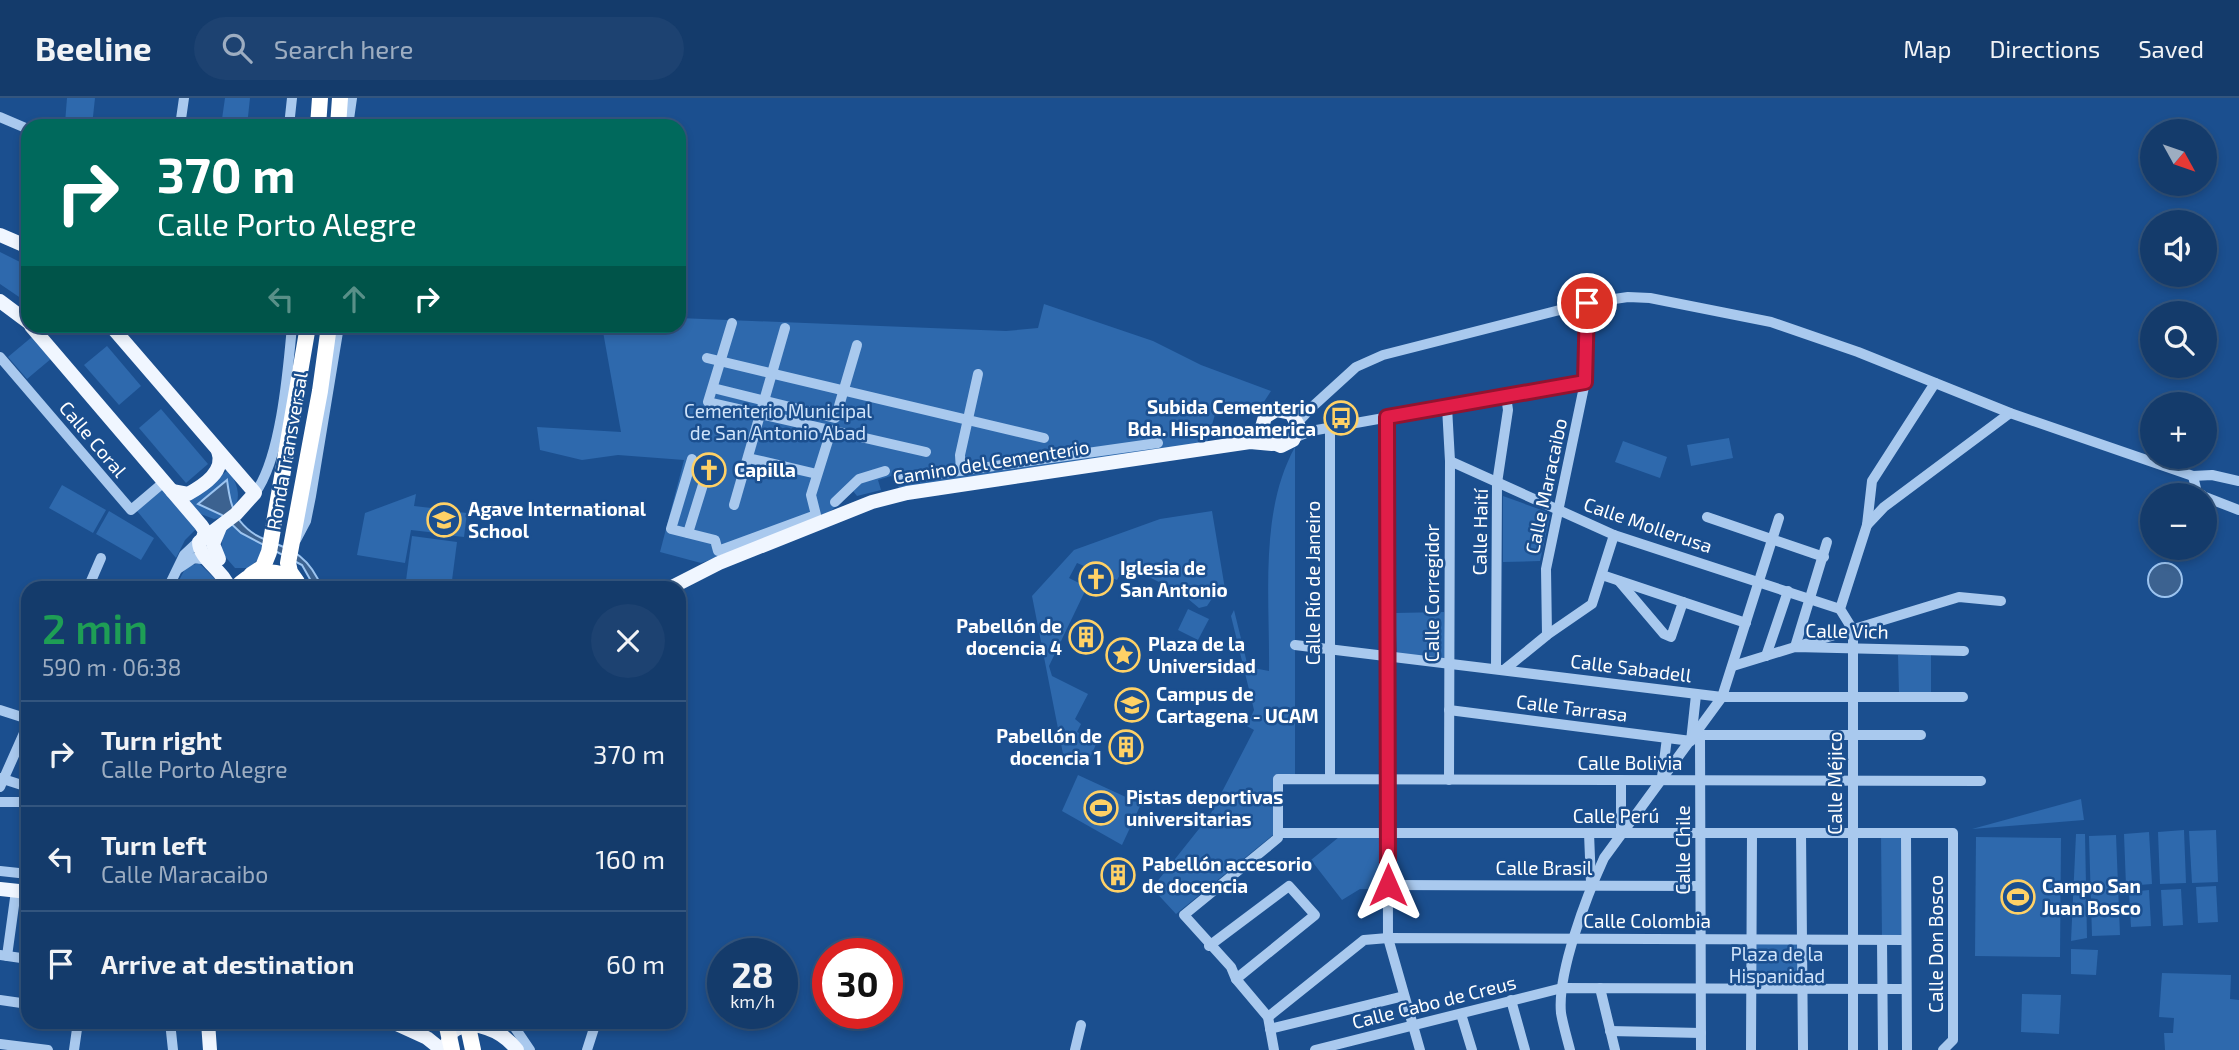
<!DOCTYPE html>
<meta charset="utf-8">
<style>
:root{--surface:#143b6b;--page:#1d4271;--text:#f1f3f6;--muted:#9dadc1;--line:#33557e}
body{margin:0;font-family:"Exo 2",sans-serif;background:var(--page);color:var(--text);height:100vh;display:flex;flex-direction:column;font-size:26px;white-space:nowrap}
*{box-sizing:border-box;margin:0}
p{font-size:23px;color:var(--muted)}
.icon{flex:none;width:38px;height:38px;fill:none;stroke:currentColor;stroke-width:2;stroke-linecap:round;stroke-linejoin:round}
.map{position:relative;flex:1;overflow:hidden}
.sheet{position:absolute;left:21px;top:483px;width:665px;height:448px;display:flex;flex-direction:column;background:var(--surface);border-radius:21px;box-shadow:0 4px 10px #0003,0 0 0 2px var(--line)}
.sheet>*{flex:none}
.hud{position:absolute;left:21px;top:21px;width:665px;height:214px;border-radius:21px;box-shadow:0 4px 10px #0003,0 0 0 2px var(--line);background:#00695c;color:#fff;overflow:hidden}
.needle{width:46px;rotate:130deg}
.tools{position:absolute;left:2140px;top:21px;display:grid;gap:14px}
.tools a{display:grid;place-items:center;width:77px;height:77px;border-radius:50%;background:var(--surface);box-shadow:0 4px 10px #0003,0 0 0 2px var(--line);font-size:35px}
.speed{position:absolute;left:707px;top:840px;display:flex;gap:14px;font-size:35px;font-weight:700;text-align:center}
.speed>*{display:grid;place-content:center;width:91px;height:91px;border-radius:50%;background:var(--surface);box-shadow:0 4px 10px #0003,0 0 0 2px var(--line);line-height:1}
.speed small{font-size:18px;font-weight:400}
.speed .limit{border:10px solid #d22;background:#fff;color:#111}
.pin{position:absolute;display:grid;place-items:center;width:60px;height:60px;color:#fff;margin:-30px;border:4px solid #fff;border-radius:50%;box-shadow:0 2px 7px #0007}
.me{position:absolute;width:77px;margin:-38px;rotate:0deg;stroke-linejoin:round;filter:drop-shadow(0 0 5px #0008)}
.turn{display:flex;align-items:center;gap:24px;height:147px;padding:0 21px;font-size:32px}
.turn .icon{width:91px;height:91px;stroke-width:2.5}
.turn b{display:block;font-size:49px;line-height:60px}
.lanes{display:flex;align-items:center;height:66px;padding:0 21px;background:#0003;justify-content:center;gap:35px;direction:ltr}
.lanes .off{opacity:.35}
.round{display:grid;place-items:center;flex:none;width:74px;height:74px;border-radius:37px;background:var(--page)}
.summary{display:flex;align-items:center;justify-content:space-between;height:119px;padding:0 21px}
h1{font-size:42px;font-weight:600;line-height:52px;color:#1e9e55}
ul{padding:0;list-style:none}
li{display:flex;align-items:center;gap:21px;height:105px;padding:0 21px;border-top:2px solid var(--line)}
li div{flex:1}
li b{display:block;font-size:26px}
li em{font-style:normal}
header{display:flex;align-items:center;gap:42px;box-sizing:border-box;height:98px;padding:0 35px;background:var(--surface);border-bottom:2px solid var(--line)}
header strong{font-size:33px}
nav{display:flex;gap:38px;margin-inline-start:auto;font-size:24px}
.search{width:490px;height:63px;background:var(--page);display:flex;align-items:center;gap:18px;box-sizing:border-box;padding:0 24px;border-radius:38px;color:var(--muted);font-size:26px}
.map>svg:first-child{display:block}
.green{fill:#2e69ad}
.water{fill:#3c6290;stroke:#9cc4f0;stroke-width:2}
.lines{fill:none;stroke-linecap:round;stroke-linejoin:round}
.minor{stroke:#a9c9ee;stroke-width:10}
.major{stroke:#f0f6ff;stroke-width:14}
.highway{stroke:#fff;stroke-width:16}
.route-casing{stroke:#92132f;stroke-width:18}
.route{stroke:#e11d48;stroke-width:12}
.labels{text-anchor:middle;stroke-width:5;stroke-linejoin:round;paint-order:stroke}
.poi-label{font-size:19px;font-weight:bold;fill:#fff;stroke:#1b4f8f;text-anchor:start}
.park-label{font-size:19px;fill:#cfe3fa;stroke:#1b4f8f}
.street-label{font-size:19px;fill:#fff;stroke:#1b4f8f}
</style>
<header>
<strong>Beeline</strong>
<div class="search"><svg class="icon" aria-label="search" viewBox="0 0 24 24"><circle cx="10" cy="10" r="6"/><path d="M15 15l6 6"/></svg>Search here</div>
<nav><a>Map</a><a>Directions</a><a>Saved</a></nav>
</header>
<div class="map">
<svg width="2239" height="952" viewBox="0 0 2239 952">
<rect width="100%" height="100%" fill="#1b4f8f"/>
<g class="green">
<path d="M67,0H95L92,28L65,25Z"/>
<path d="M225,0H250L247,28H221Z"/>
<path d="M0,154L28,168V205L0,186Z"/>
<path d="M1044,206L1153,243L1201,267L1271,293L1256,316L1218,306L1207,344L899,390L891,378L878,382L881,392L857,398L853,393L822,421L701,465L660,454L684,362L618,357L582,362L540,352L537,329L621,334L602,228H679V220L1006,233L1038,230Z"/>
<path d="M33,238L52,260L27,281L8,259Z"/>
<path d="M107,248L141,288L119,307L84,267Z"/>
<path d="M161,311L208,366L186,385L139,330Z"/>
<path d="M1729,340L1733,360L1691,368L1687,347Z"/>
<path d="M1623,343L1667,359L1660,380L1615,364Z"/>
<path d="M1295,349V677H1274L1273,737L1176,816L1152,790L1210,717L1254,632L1247,628L1254,612L1231,518L1234,512L1248,569L1269,573C1270,501 1259,414 1295,349Z"/>
<path d="M228,372C243,392 243,415 214,421L198,415L190,404L191,401Z"/>
<path d="M62,387L106,412L93,435L49,410Z"/>
<path d="M163,391L197,430L185,442L176,460L137,413Z"/>
<path d="M416,396L414,408L440,411L437,435L411,432L405,465L357,457L365,415Z"/>
<path d="M1503,398L1547,414L1550,418L1540,463L1503,464Z"/>
<path d="M441,412L467,415L464,439L438,436Z"/>
<path d="M109,413L154,440L141,462L96,436Z"/>
<path d="M1212,413L1226,497L1223,501L1215,496L1207,508L1199,510L1181,495L1125,467L1117,482L1077,465L1069,480L1087,489L1049,568L1052,578L1088,596L1075,621L1081,626L1077,634L1097,644L1087,667L1063,656L1032,498L1074,452L1160,421Z"/>
<path d="M232,427L264,447L260,460L248,470H235L221,454L223,435Z"/>
<path d="M412,438L457,444L451,490H405Z"/>
<path d="M199,465L224,490H175L186,469Z"/>
<path d="M1188,511L1209,521L1198,542L1178,532Z"/>
<path d="M1444,514L1446,564L1397,558L1395,515Z"/>
<path d="M1898,557H1931V595H1899Z"/>
<path d="M1078,677L1141,706L1122,747L1062,713Z"/>
<path d="M2081,701L2084,722L1972,731Z"/>
<path d="M2184,732L2186,785L2160,786L2158,734Z"/>
<path d="M2216,732L2218,784L2192,785L2189,733Z"/>
<path d="M2149,734L2152,786L2126,788L2124,736Z"/>
<path d="M1881,735H1906V842H1882Z"/>
<path d="M2076,736H2085L2087,840L2071,843Z"/>
<path d="M2116,737L2120,837L2092,838L2089,738Z"/>
<path d="M1339,739H1381V791H1360L1342,802L1311,762Z"/>
<path d="M1976,739L2061,740L2060,859L1975,858Z"/>
<path d="M2216,788L2218,824L2198,825L2196,789Z"/>
<path d="M2181,791L2183,827L2163,828L2161,792Z"/>
<path d="M2149,792L2151,828L2131,829L2129,794Z"/>
<path d="M1752,842H1802L1803,891L1752,892Z"/>
<path d="M2071,851L2098,852L2096,877L2071,876Z"/>
<path d="M2162,875L2231,877L2230,901L2239,902V952H2165L2164,935H2173L2174,920L2159,919Z"/>
<path d="M2022,896L2061,897L2059,936L2021,934Z"/>
</g>
<g class="water">
<path d="M227,382C229,396 231,411 240,423C265,455 300,436 322,490H315L302,467L241,435L222,417L198,406Z"/>
<circle cx="2165" cy="482" r="17"/>
</g>
<g class="lines">
<g class="minor">
<path d="M0,19L28,31"/>
<path d="M180,28L184,0"/>
<path d="M289,28L292,0"/>
<path d="M348,28L352,0"/>
<path d="M732,225L708,304L926,354"/>
<path d="M0,259L131,412L164,384"/>
<path d="M707,260L1044,340"/>
<path d="M713,290L835,320"/>
<path d="M839,308L857,247"/>
<path d="M1447,309L1450,363L1449,682"/>
<path d="M1311,310L1356,269L1383,257L1587,205L1628,199L1650,200L1771,224L1858,254L2010,315L2193,378L2212,377L2239,383"/>
<path d="M1292,315L1301,316L1311,310L1298,324"/>
<path d="M1387,319L1388,840L1420,952"/>
<path d="M1296,339L1311,333L1585,284"/>
<path d="M748,360L817,376"/>
<path d="M692,361L671,431L715,442L718,453L816,417L811,397L831,333"/>
<path d="M1450,363L1614,437L1840,511"/>
<path d="M961,373L960,357L978,276"/>
<path d="M2193,378L2197,395L2202,397"/>
<path d="M902,381L1158,345"/>
<path d="M255,395C281,360 288,272 292,228"/>
<path d="M2205,399L2239,412"/>
<path d="M835,404L859,381L885,373"/>
<path d="M734,407L785,230"/>
<path d="M1707,419L1824,459"/>
<path d="M1867,427L1884,409L2010,315"/>
<path d="M688,435L706,377"/>
<path d="M296,442L306,423L311,398L339,228"/>
<path d="M179,470L194,460L209,462"/>
<path d="M1602,477L1746,525"/>
<path d="M1619,483L1664,536L1671,539L1683,504"/>
<path d="M88,490L101,460"/>
<path d="M168,490L184,457L200,442"/>
<path d="M1547,537L1546,471L1585,284L1587,205"/>
<path d="M1805,546L1959,499L2001,503"/>
<path d="M1295,547L1722,599H1963"/>
<path d="M1795,549L1827,444"/>
<path d="M1766,558L1788,493"/>
<path d="M1733,568L1795,549L1964,553"/>
<path d="M1496,571L1497,385L1508,312L1506,298"/>
<path d="M1504,572L1547,537L1592,506L1614,437"/>
<path d="M0,612L28,621"/>
<path d="M1449,612L1691,643L1696,597"/>
<path d="M1696,637H1921"/>
<path d="M1700,637L1701,952"/>
<path d="M1662,679L1667,640"/>
<path d="M0,680L28,689"/>
<path d="M1330,681V330"/>
<path d="M1621,682V735"/>
<path d="M0,689L28,626"/>
<path d="M0,704H28"/>
<path d="M1278,735H1953V942L1943,952"/>
<path d="M1589,735L1591,785"/>
<path d="M1801,735L1803,952"/>
<path d="M1906,735L1907,952"/>
<path d="M0,773L28,776"/>
<path d="M1388,787L1700,788"/>
<path d="M1882,842L1883,952"/>
<path d="M1209,848L1289,788L1315,817L1236,881"/>
<path d="M0,857L28,861"/>
<path d="M7,858L16,793"/>
<path d="M1600,890L1615,952"/>
<path d="M0,902L28,906"/>
<path d="M1511,902L1525,952"/>
<path d="M1461,916L1472,952"/>
<path d="M1268,919L1364,842L1388,840L1906,842"/>
<path d="M170,924L173,952"/>
<path d="M511,924L530,952"/>
<path d="M1270,931L1404,898"/>
<path d="M1610,933L1701,935"/>
<path d="M0,946L48,952"/>
<path d="M74,952L78,924"/>
<path d="M587,952L596,924"/>
<path d="M1075,952L1081,927"/>
<path d="M1274,952L1268,919L1236,881L1231,869L1184,817L1278,740V681L1981,683"/>
<path d="M1315,952L1562,890L1906,891"/>
<path d="M1570,952C1567,940 1563,927 1561,915C1557,875 1587,797 1604,760L1722,599L1779,420"/>
<path d="M1751,952L1752,735"/>
<path d="M1853,952V532L1840,511L1867,427L1872,383L1935,285"/>
</g>
<g class="major">
<path d="M0,137L28,149"/>
<path d="M0,203L28,224"/>
<path d="M31,228L201,427L205,433L203,440"/>
<path d="M111,228L255,395L236,416L199,444C199,461 224,473 229,490"/>
<path d="M1250,344L1259,339L1265,319L1276,312L1291,315L1299,329L1293,342L1281,348L1269,343L1262,330"/>
<path d="M172,393L188,396C204,387 226,373 218,353"/>
<path d="M219,461L213,446L220,429"/>
<path d="M670,490L719,465L872,404L907,395L1250,344L1272,346"/>
<path d="M0,791L28,794"/>
<path d="M208,924L210,952"/>
<path d="M392,924L427,940L442,952"/>
<path d="M444,952L452,934C473,919 503,933 517,952"/>
</g>
<g class="highway">
<path d="M318,28L320,0"/>
<path d="M338,28L340,0"/>
<path d="M251,477L263,469L269,454L308,228"/>
<path d="M297,484L290,474L288,465L320,293L329,228"/>
<path d="M236,490C252,472 275,469 295,483"/>
<path d="M446,924L452,952"/>
<path d="M467,924L473,952"/>
</g>
</g>
<g class="lines">
<defs>
<path id="route" d="M1388,787L1387,319L1585,284L1587,205"/>
</defs>
<use href="#route" class="route-casing"/>
<use href="#route" class="route"/>
</g>
<defs>
<symbol id="bus-ring" viewBox="-11 -11 22 22"><circle r="9.5" fill="#1b4f8f" stroke="#ffd166" stroke-width="1.5"/><path d="M-5-6H5V4H4V6H2V4H-2V6H-4V4H-5ZM-3.5-4V0h7V-4ZM-3.5 1.2v1.5H-2V1.2ZM2 1.2v1.5H3.5V1.2Z" fill="#ffd166"/></symbol>
<symbol id="church-ring" viewBox="-11 -11 22 22"><circle r="9.5" fill="#1b4f8f" stroke="#ffd166" stroke-width="1.5"/><path d="M-1.2-6h2.4v3.5h3.3v2.4h-3.3V6h-2.4V-.1h-3.3v-2.4h3.3Z" fill="#ffd166"/></symbol>
<symbol id="school-ring" viewBox="-11 -11 22 22"><circle r="9.5" fill="#1b4f8f" stroke="#ffd166" stroke-width="1.5"/><path d="M0-5L7-2L0 1L-7-2ZM-4 1L0 2.5L4 1V4Q0 6-4 4Z" fill="#ffd166"/></symbol>
<symbol id="building-ring" viewBox="-11 -11 22 22"><circle r="9.5" fill="#1b4f8f" stroke="#ffd166" stroke-width="1.5"/><path d="M-4-6H4V6H1V3H-1V6H-4ZM-2.5-4.3h1.7v1.8h-1.7ZM.8-4.3h1.7v1.8H.8ZM-2.5-1h1.7V.8h-1.7ZM.8-1h1.7V.8H.8Z" fill="#ffd166"/></symbol>
<symbol id="sight-ring" viewBox="-11 -11 22 22"><circle r="9.5" fill="#1b4f8f" stroke="#ffd166" stroke-width="1.5"/><path d="M0-6L1.8-2.2L6-1.7L2.9 1.2L3.7 5.4L0 3.3L-3.7 5.4L-2.9 1.2L-6-1.7L-1.8-2.2Z" fill="#ffd166"/></symbol>
<symbol id="university-ring" viewBox="-11 -11 22 22"><circle r="9.5" fill="#1b4f8f" stroke="#ffd166" stroke-width="1.5"/><path d="M0-5L7-2L0 1L-7-2ZM-4 1L0 2.5L4 1V4Q0 6-4 4Z" fill="#ffd166"/></symbol>
<symbol id="stadium-ring" viewBox="-11 -11 22 22"><circle r="9.5" fill="#1b4f8f" stroke="#ffd166" stroke-width="1.5"/><path d="M0-5a6.5 5 0 1 0 0 10a6.5 5 0 1 0 0-10ZM-3.5-1.8h7v3.6h-7Z" fill="#ffd166"/></symbol>
</defs>
<g fill-rule="evenodd">
<use href="#bus-ring" x="1322" y="301" width="38" height="38"/>
<use href="#church-ring" x="690" y="353" width="38" height="38"/>
<use href="#school-ring" x="425" y="403" width="38" height="38"/>
<use href="#church-ring" x="1077" y="462" width="38" height="38"/>
<use href="#building-ring" x="1067" y="520" width="38" height="38"/>
<use href="#sight-ring" x="1104" y="538" width="38" height="38"/>
<use href="#university-ring" x="1113" y="588" width="38" height="38"/>
<use href="#building-ring" x="1107" y="630" width="38" height="38"/>
<use href="#stadium-ring" x="1082" y="691" width="38" height="38"/>
<use href="#building-ring" x="1099" y="758" width="38" height="38"/>
<use href="#stadium-ring" x="1999" y="780" width="38" height="38"/>
</g>
<g class="labels">
<g class="poi-label">
<text x="1316" y="316" text-anchor="end">Subida Cementerio<tspan x="1316" dy="22">Bda. Hispanoamerica</tspan></text>
<text x="734" y="379">Capilla</text>
<text x="468" y="418">Agave International<tspan x="468" dy="22">School</tspan></text>
<text x="1120" y="477">Iglesia de<tspan x="1120" dy="22">San Antonio</tspan></text>
<text x="1062" y="535" text-anchor="end">Pabellón de<tspan x="1062" dy="22">docencia 4</tspan></text>
<text x="1148" y="553">Plaza de la<tspan x="1148" dy="22">Universidad</tspan></text>
<text x="1156" y="603">Campus de<tspan x="1156" dy="22">Cartagena - UCAM</tspan></text>
<text x="1102" y="645" text-anchor="end">Pabellón de<tspan x="1102" dy="22">docencia 1</tspan></text>
<text x="1126" y="706">Pistas deportivas<tspan x="1126" dy="22">universitarias</tspan></text>
<text x="1142" y="773">Pabellón accesorio<tspan x="1142" dy="22">de docencia</tspan></text>
<text x="2042" y="795">Campo San<tspan x="2042" dy="22">Juan Bosco</tspan></text>
</g>
<g class="park-label">
<text x="778" y="320">Cementerio Municipal<tspan x="778" dy="22">de San Antonio Abad</tspan></text>
<text x="1777" y="863">Plaza de la<tspan x="1777" dy="22">Hispanidad</tspan></text>
</g>
<g class="street-label">
<text transform="translate(93 341) rotate(50)" y="7">Calle Coral</text>
<text transform="translate(287 353) rotate(-80)" y="7">Ronda Transversal</text>
<text transform="translate(991 364) rotate(-9)" y="7">Camino del Cementerio</text>
<text transform="translate(1546 388) rotate(-78)" y="7">Calle Maracaibo</text>
<text transform="translate(1648 427) rotate(19)" y="7">Calle Mollerusa</text>
<text transform="translate(1480 434) rotate(-89)" y="7">Calle Haití</text>
<text transform="translate(1313 485) rotate(-90)" y="7">Calle Río de Janeiro</text>
<text transform="translate(1432 495) rotate(-90)" y="7">Calle Corregidor</text>
<text transform="translate(1847 533) rotate(1)" y="7">Calle Vich</text>
<text transform="translate(1631 570) rotate(7)" y="7">Calle Sabadell</text>
<text transform="translate(1572 610) rotate(7)" y="7">Calle Tarrasa</text>
<text x="1630" y="672">Calle Bolivia</text>
<text transform="translate(1835 685) rotate(-90)" y="7">Calle Méjico</text>
<text x="1616" y="725">Calle Perú</text>
<text transform="translate(1683 752) rotate(-90)" y="7">Calle Chile</text>
<text x="1544" y="777">Calle Brasil</text>
<text x="1647" y="830">Calle Colombia</text>
<text transform="translate(1936 846) rotate(-90)" y="7">Calle Don Bosco</text>
<text transform="translate(1434 904) rotate(-14)" y="7">Calle Cabo de Creus</text>
</g>
</g>
</svg>
<div class="tools">
<a><svg class="needle" viewBox="-14 -14 28 28"><path d="M0-13l5 13h-10z" fill="#e53935"/><path d="M0 13l5-13h-10z" fill="#9dadc1"/></svg></a>
<a><svg class="icon" aria-label="sound" viewBox="0 0 24 24"><path d="M4 9h4l5-4v14l-5-4H4zM17 9q2 3 0 6"/></svg></a>
<a><svg class="icon" aria-label="search" viewBox="0 0 24 24"><circle cx="10" cy="10" r="6"/><path d="M15 15l6 6"/></svg></a>
<a>+</a>
<a>−</a>
</div>
<div class="speed"><div>28<small>km/h</small></div><div class="limit">30</div></div>
<div class="pin" style="left:1587px;top:205px;background:#d93025"><svg class="icon" aria-label="arrive" viewBox="0 0 24 24"><path d="M6 21V4h12l-3 4 3 4H6"/></svg></div>
<svg class="me" style="left:1388px;top:787px" viewBox="-20 -20 40 40"><path d="M0-17L14 15 0 8-14 15z" fill="#e11d48" stroke="#fff" stroke-width="4"/></svg>
<div class="hud">
<div class="turn"><svg class="icon" aria-label="right" viewBox="0 0 24 24"><path d="M7 20v-9h11M14 6l5 5-5 5"/></svg><div><b>370 m</b>Calle Porto Alegre</div></div>
<div class="lanes"><svg class="icon off" aria-label="left" viewBox="0 0 24 24"><path d="M17 20v-9H6M10 6l-5 5 5 5"/></svg><svg class="icon off" aria-label="ahead" viewBox="0 0 24 24"><path d="M12 20V5M6 11l6-6 6 6"/></svg><svg class="icon" aria-label="right" viewBox="0 0 24 24"><path d="M7 20v-9h11M14 6l5 5-5 5"/></svg></div>
</div>
<section class="sheet">
<div class="summary"><div><h1>2 min</h1><p>590 m · 06:38</p></div><a class="round"><svg class="icon" aria-label="close" viewBox="0 0 24 24"><path d="M6 6l12 12M18 6L6 18"/></svg></a></div>
<ul>
<li><svg class="icon" aria-label="right" viewBox="0 0 24 24"><path d="M7 20v-9h11M14 6l5 5-5 5"/></svg><div><b>Turn right</b><p>Calle Porto Alegre</p></div><em>370 m</em></li>
<li><svg class="icon" aria-label="left" viewBox="0 0 24 24"><path d="M17 20v-9H6M10 6l-5 5 5 5"/></svg><div><b>Turn left</b><p>Calle Maracaibo</p></div><em>160 m</em></li>
<li><svg class="icon" aria-label="arrive" viewBox="0 0 24 24"><path d="M6 21V4h12l-3 4 3 4H6"/></svg><div><b>Arrive at destination</b></div><em>60 m</em></li>
</ul>
</section>
</div>
